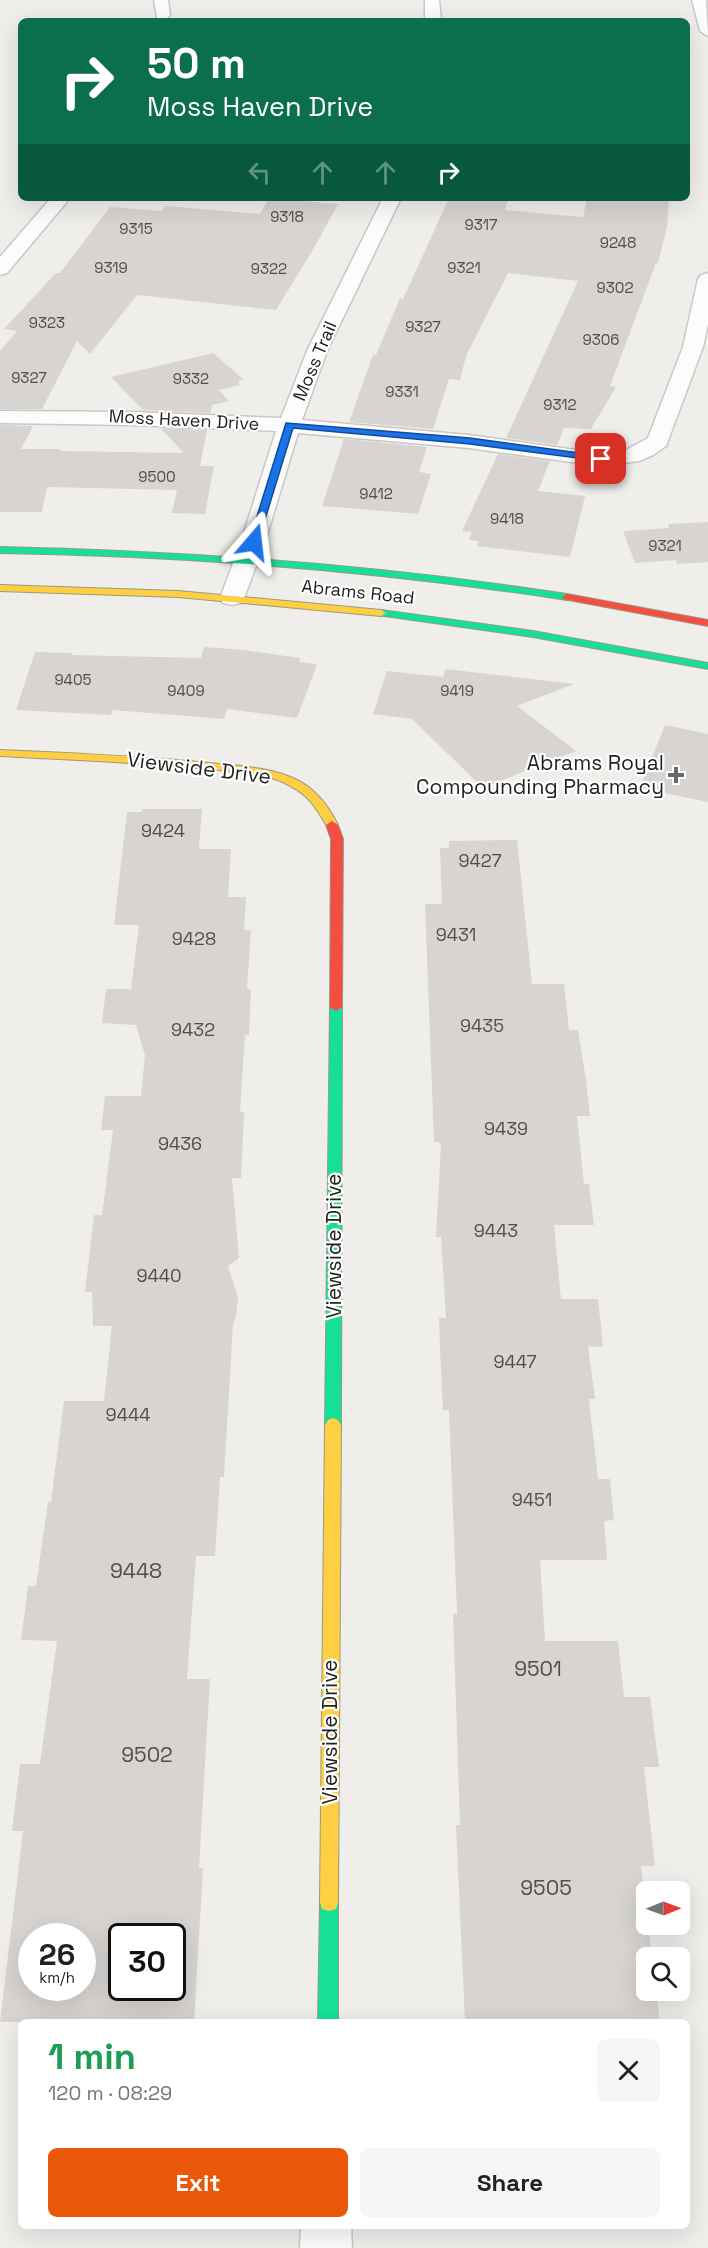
<!DOCTYPE html>
<meta charset="utf-8">
<style>
:root{--surface:#fff;--page:#f6f6f6;--text:#202124;--muted:#757577;--accent:#ea580c}
body{margin:0;font-family:"Space Grotesk",sans-serif;background:var(--page);color:var(--text);height:100vh;display:flex;flex-direction:column;font-size:22px;white-space:nowrap}
*{box-sizing:border-box;margin:0}
p{font-size:20px;color:var(--muted)}
.icon{flex:none;width:33px;height:33px;fill:none;stroke:currentColor;stroke-width:2;stroke-linecap:round;stroke-linejoin:round}
.map{position:relative;flex:1;overflow:hidden}
.panel{position:absolute;left:18px;top:2019px;width:672px;height:210px;display:flex;flex-direction:column;background:var(--surface);border-radius:9px;box-shadow:0 6px 24px #0002}
.panel>*{flex:none}
.top-card{position:absolute;left:18px;top:18px;width:672px;height:183px;border-radius:9px;box-shadow:0 6px 24px #0002;background:#0b6e4f;color:#fff;overflow:hidden}
.needle{width:39px;rotate:89deg}
.tools{position:absolute;left:636px;top:1881px;display:grid;gap:12px}
.tools a{display:grid;place-items:center;width:54px;height:54px;border-radius:9px;background:var(--surface);box-shadow:0 6px 24px #0002;font-size:30px}
.speed{position:absolute;left:18px;top:1923px;display:flex;gap:12px;font-size:30px;font-weight:700;text-align:center}
.speed>*{display:grid;place-content:center;width:78px;height:78px;border-radius:50%;background:var(--surface);box-shadow:0 6px 24px #0002;line-height:1}
.speed small{font-size:15px;font-weight:400}
.speed .limit{border:3px solid #111;border-radius:9px;background:#fff;color:#111}
.pin{position:absolute;display:grid;place-items:center;width:51px;height:51px;color:#fff;margin:-26px;border-radius:12px;box-shadow:0 3px 9px #0006}
.me{position:absolute;width:66px;margin:-33px;rotate:17deg;stroke-linejoin:round;filter:drop-shadow(0 0 4px #0008)}
.turn{display:flex;align-items:center;gap:21px;height:126px;padding:0 30px;font-size:27px}
.turn .icon{width:78px;height:78px;stroke-width:2.5}
.turn b{display:block;font-size:42px;line-height:51px}
.lanes{display:flex;align-items:center;height:57px;padding:0 30px;background:#0003;justify-content:center;gap:30px;direction:ltr}
.lanes .off{opacity:.35}
.round{display:grid;place-items:center;flex:none;width:63px;height:63px;border-radius:9px;background:var(--page)}
.headline{display:flex;align-items:center;justify-content:space-between;height:102px;padding:0 30px}
h1{font-size:36px;font-weight:700;line-height:45px;color:#1e9e55}
.button{display:flex;gap:12px;margin-top:auto;padding:12px 30px}
.button a{flex:1;height:69px;border-radius:9px;background:var(--accent);color:#fff;font-size:24px;font-weight:700;line-height:69px;text-align:center}
.button a+a{background:var(--page);color:var(--text)}
.map>svg:first-child{display:block}
.building{fill:#d7d4d2;fill-rule:evenodd}
.lines{fill:none;stroke-linecap:round;stroke-linejoin:round}
.street-casing{stroke:#c9c8c7;stroke-width:3}
.fast-casing{stroke:#999a82;stroke-width:2}
.slow-casing{stroke:#999a82;stroke-width:2}
.jam-casing{stroke:#999a82;stroke-width:2}
.street{fill:#fdfcfc;fill-rule:evenodd}
.fast{fill:#16e098;fill-rule:evenodd}
.slow{fill:#ffcf43;fill-rule:evenodd}
.jam{fill:#f24e42;fill-rule:evenodd}
.route{fill:#1a73e8;stroke:#114b97;stroke-width:1.5}
.poi-dot{fill:#6a6968;stroke:#fff;stroke-width:2}
.labels{text-anchor:middle;stroke-width:4.5;stroke-linejoin:round;paint-order:stroke}
.far-number-label{font-size:15px;fill:#4f4e4e}
.far-street-label{font-size:18px;fill:#222;stroke:#fff}
.number-label{font-size:18px;fill:#4f4e4e}
.poi-label{font-size:21px;fill:#222;stroke:#fff;text-anchor:end}
.street-label{font-size:21px;fill:#222;stroke:#fff}
.near-number-label{font-size:21px;fill:#4f4e4e}
</style>
<div class="map">
<svg width="708" height="2248" viewBox="0 0 708 2248">
<rect width="100%" height="100%" fill="#f0eeeb"/>
<g class="building">
<path d="M269,198L338,204L314,248L276,310L137,295L90,354L77,341L42,409H0V351L17,331L4,329L56,273H60L110,207L161,211L165,206L260,214Z"/>
<path d="M449,198H508L505,210L583,217L587,198H669L667,227L658,263H656L610,386L616,387L591,429L564,428L557,445L506,438L578,281L508,273L466,356L460,380L449,379L433,429L349,422L373,355H376L400,298L403,299Z"/>
<path d="M213,353L244,380L238,381L240,385L219,390L229,401L212,405L210,413L143,410L111,377Z"/>
<path d="M0,425L33,426L21,449H61L60,451L184,453L160,428L207,430L200,466H214L205,514L172,513L177,490L47,487L42,512H0Z"/>
<path d="M344,439L427,447L419,472L431,474L418,514L322,506Z"/>
<path d="M498,454L550,461L538,491L585,496L570,557L477,546L479,541L469,540L472,532L462,531Z"/>
<path d="M708,522V562L677,564L676,560L635,563L623,531L669,528L668,524Z"/>
<path d="M204,647L244,650L300,658L299,662L317,664L297,718L227,709L224,719L112,710L111,715L16,710L35,652L72,653L71,655L201,658Z"/>
<path d="M445,669L574,684L517,706L576,751L483,788L412,719L373,714L387,671L443,677Z"/>
<path d="M665,725L708,734V802L640,788Z"/>
<path d="M142,809H202L199,849H231L228,897H246L244,930H251L247,989H251L249,1035H245L240,1112H244L241,1178H232L239,1258L228,1266L238,1297L236,1316L233,1324L224,1477H220L215,1556H196L187,1679H210L199,1868H203L194,2022H0L23,1831H12L20,1764H40L57,1641L21,1640L28,1586H36L48,1502H51L64,1401H104L112,1326H93L92,1292H85L94,1215H102L113,1130H101L105,1096H141L145,1055L136,1025L102,1023L106,989H131L139,925H114L127,812H142ZM32,1936H82V1988H32ZM122,1936H172V1988H122Z"/>
<path d="M517,840L532,984H564L569,1030H578L586,1080L590,1116H577L584,1184H589L594,1225H554L561,1299H598L603,1347L588,1346L595,1399H589L598,1479H610L614,1520L604,1521L607,1560H540L545,1641H618L624,1697H650L659,1767H644L655,1866H641L652,1958H646V1990H656L660,2022H465L456,1825H460L453,1614H457L449,1410H443L440,1350L439,1318H446L441,1237H436L441,1143L434,1142L425,904H442L440,848H449V841Z"/>
</g>
<g class="lines">
<defs>
<g id="street">
<path d="M154,0H168L170,15L167,18H157Z"/>
<path d="M425,0H439L441,21H425Z"/>
<path d="M692,0H706L708,36L700,31Z"/>
<path d="M51,198H70L7,273L0,275V257Z"/>
<path d="M383,198H401L327,351L302,420L469,435L583,451L626,450L648,438L683,347L698,279L701,275L708,273V324L703,347L666,446L653,455L639,461L600,466L469,448L298,433L265,542L244,598L241,603L232,605L223,603L220,598L241,542L276,431L134,425L0,423V411L134,412L281,418L307,351Z"/>
<path d="M301,2226H351L352,2248H300Z"/>
</g>
<g id="fast">
<path d="M0,547C190,551 379,565 567,594L572,597L567,600C379,571 190,556 0,553Z"/>
<path d="M381,610L533,631L708,663V669L533,637L377,615L376,613Z"/>
<path d="M336,1003L342,1007L341,1425L338,1430L333,1432L328,1430L325,1425L330,1007Z"/>
<path d="M329,1893L336,1895L338,1902V2022H318L320,1902L322,1895Z"/>
</g>
<g id="slow">
<path d="M0,585L178,591L381,610L386,613L381,616L178,597L0,591Z"/>
<path d="M0,750C70,753 140,756 210,763C239,766 273,767 299,781C317,791 329,807 338,825L336,828H328C318,811 310,796 292,787C267,772 235,772 207,769C138,762 69,760 0,756Z"/>
<path d="M333,1418L338,1420L341,1425L338,1902L336,1909L329,1911L322,1909L320,1902L325,1425L328,1420Z"/>
</g>
<g id="jam">
<path d="M567,594L708,620V626L563,599L562,597Z"/>
<path d="M332,821L338,825L343,839L342,1007L336,1011L330,1007L331,839L326,825Z"/>
</g>
</defs>
<use href="#street" class="street-casing"/>
<use href="#fast" class="fast-casing"/>
<use href="#slow" class="slow-casing"/>
<use href="#jam" class="jam-casing"/>
<use href="#street" class="street"/>
<use href="#fast" class="fast"/>
<use href="#slow" class="slow"/>
<use href="#jam" class="jam"/>
</g>
<path class="route" d="M286,423L470,438L601,456L605,459L601,461L470,444L293,428L258,542L250,544L249,542Z"/>
<path class="poi-dot" d="M673 766h6v6h6v6h-6v6h-6v-6h-6v-6h6z"/>
<g class="labels">
<g class="far-number-label">
<text x="287" y="222">9318</text>
<text x="481" y="230">9317</text>
<text x="136" y="234">9315</text>
<text x="618" y="248">9248</text>
<text x="111" y="273">9319</text>
<text x="464" y="273">9321</text>
<text x="269" y="274">9322</text>
<text x="615" y="293">9302</text>
<text x="47" y="328">9323</text>
<text x="423" y="332">9327</text>
<text x="601" y="345">9306</text>
<text x="29" y="383">9327</text>
<text x="191" y="384">9332</text>
<text x="402" y="397">9331</text>
<text x="560" y="410">9312</text>
<text x="157" y="482">9500</text>
<text x="376" y="499">9412</text>
<text x="507" y="524">9418</text>
<text x="665" y="551">9321</text>
<text x="73" y="685">9405</text>
<text x="186" y="696">9409</text>
<text x="457" y="696">9419</text>
</g>
<g class="far-street-label">
<text transform="translate(315 361) rotate(-67)" y="6">Moss Trail</text>
<text transform="translate(184 420) rotate(3)" y="6">Moss Haven Drive</text>
<text transform="translate(358 592) rotate(6)" y="6">Abrams Road</text>
</g>
<g class="number-label">
<text x="163" y="837">9424</text>
<text x="480" y="867">9427</text>
<text x="456" y="941">9431</text>
<text x="194" y="945">9428</text>
<text x="482" y="1032">9435</text>
<text x="193" y="1036">9432</text>
<text x="506" y="1135">9439</text>
<text x="180" y="1150">9436</text>
<text x="496" y="1237">9443</text>
<text x="159" y="1282">9440</text>
<text x="515" y="1368">9447</text>
<text x="128" y="1421">9444</text>
<text x="532" y="1506">9451</text>
</g>
<g class="poi-label">
<text x="664" y="770">Abrams Royal<tspan x="664" dy="24">Compounding Pharmacy</tspan></text>
</g>
<g class="street-label">
<text transform="translate(199 768) rotate(7)" y="7">Viewside Drive</text>
<text transform="translate(334 1246) rotate(-90)" y="7">Viewside Drive</text>
<text transform="translate(330 1732) rotate(-90)" y="7">Viewside Drive</text>
</g>
<g class="near-number-label">
<text x="136" y="1578">9448</text>
<text x="538" y="1676">9501</text>
<text x="147" y="1762">9502</text>
<text x="546" y="1895">9505</text>
</g>
</g>
</svg>
<div class="tools">
<a><svg class="needle" viewBox="-14 -14 28 28"><path d="M0-13l5 13h-10z" fill="#e53935"/><path d="M0 13l5-13h-10z" fill="#757577"/></svg></a>
<a><svg class="icon" aria-label="search" viewBox="0 0 24 24"><circle cx="10" cy="10" r="6"/><path d="M15 15l6 6"/></svg></a>
</div>
<div class="speed"><div>26<small>km/h</small></div><div class="limit">30</div></div>
<div class="pin" style="left:601px;top:459px;background:#d93025"><svg class="icon" aria-label="arrive" viewBox="0 0 24 24"><path d="M6 21V4h12l-3 4 3 4H6"/></svg></div>
<svg class="me" style="left:254px;top:542px" viewBox="-20 -20 40 40"><path d="M0-17L14 15 0 8-14 15z" fill="#1a73e8" stroke="#fff" stroke-width="4"/></svg>
<div class="top-card">
<div class="turn"><svg class="icon" aria-label="right" viewBox="0 0 24 24"><path d="M7 20v-9h11M14 6l5 5-5 5"/></svg><div><b>50 m</b>Moss Haven Drive</div></div>
<div class="lanes"><svg class="icon off" aria-label="left" viewBox="0 0 24 24"><path d="M17 20v-9H6M10 6l-5 5 5 5"/></svg><svg class="icon off" aria-label="ahead" viewBox="0 0 24 24"><path d="M12 20V5M6 11l6-6 6 6"/></svg><svg class="icon off" aria-label="ahead" viewBox="0 0 24 24"><path d="M12 20V5M6 11l6-6 6 6"/></svg><svg class="icon" aria-label="right" viewBox="0 0 24 24"><path d="M7 20v-9h11M14 6l5 5-5 5"/></svg></div>
</div>
<section class="panel">
<div class="headline"><div><h1>1 min</h1><p>120 m · 08:29</p></div><a class="round"><svg class="icon" aria-label="close" viewBox="0 0 24 24"><path d="M6 6l12 12M18 6L6 18"/></svg></a></div>
<div class="button"><a>Exit</a><a>Share</a></div>
</section>
</div>
